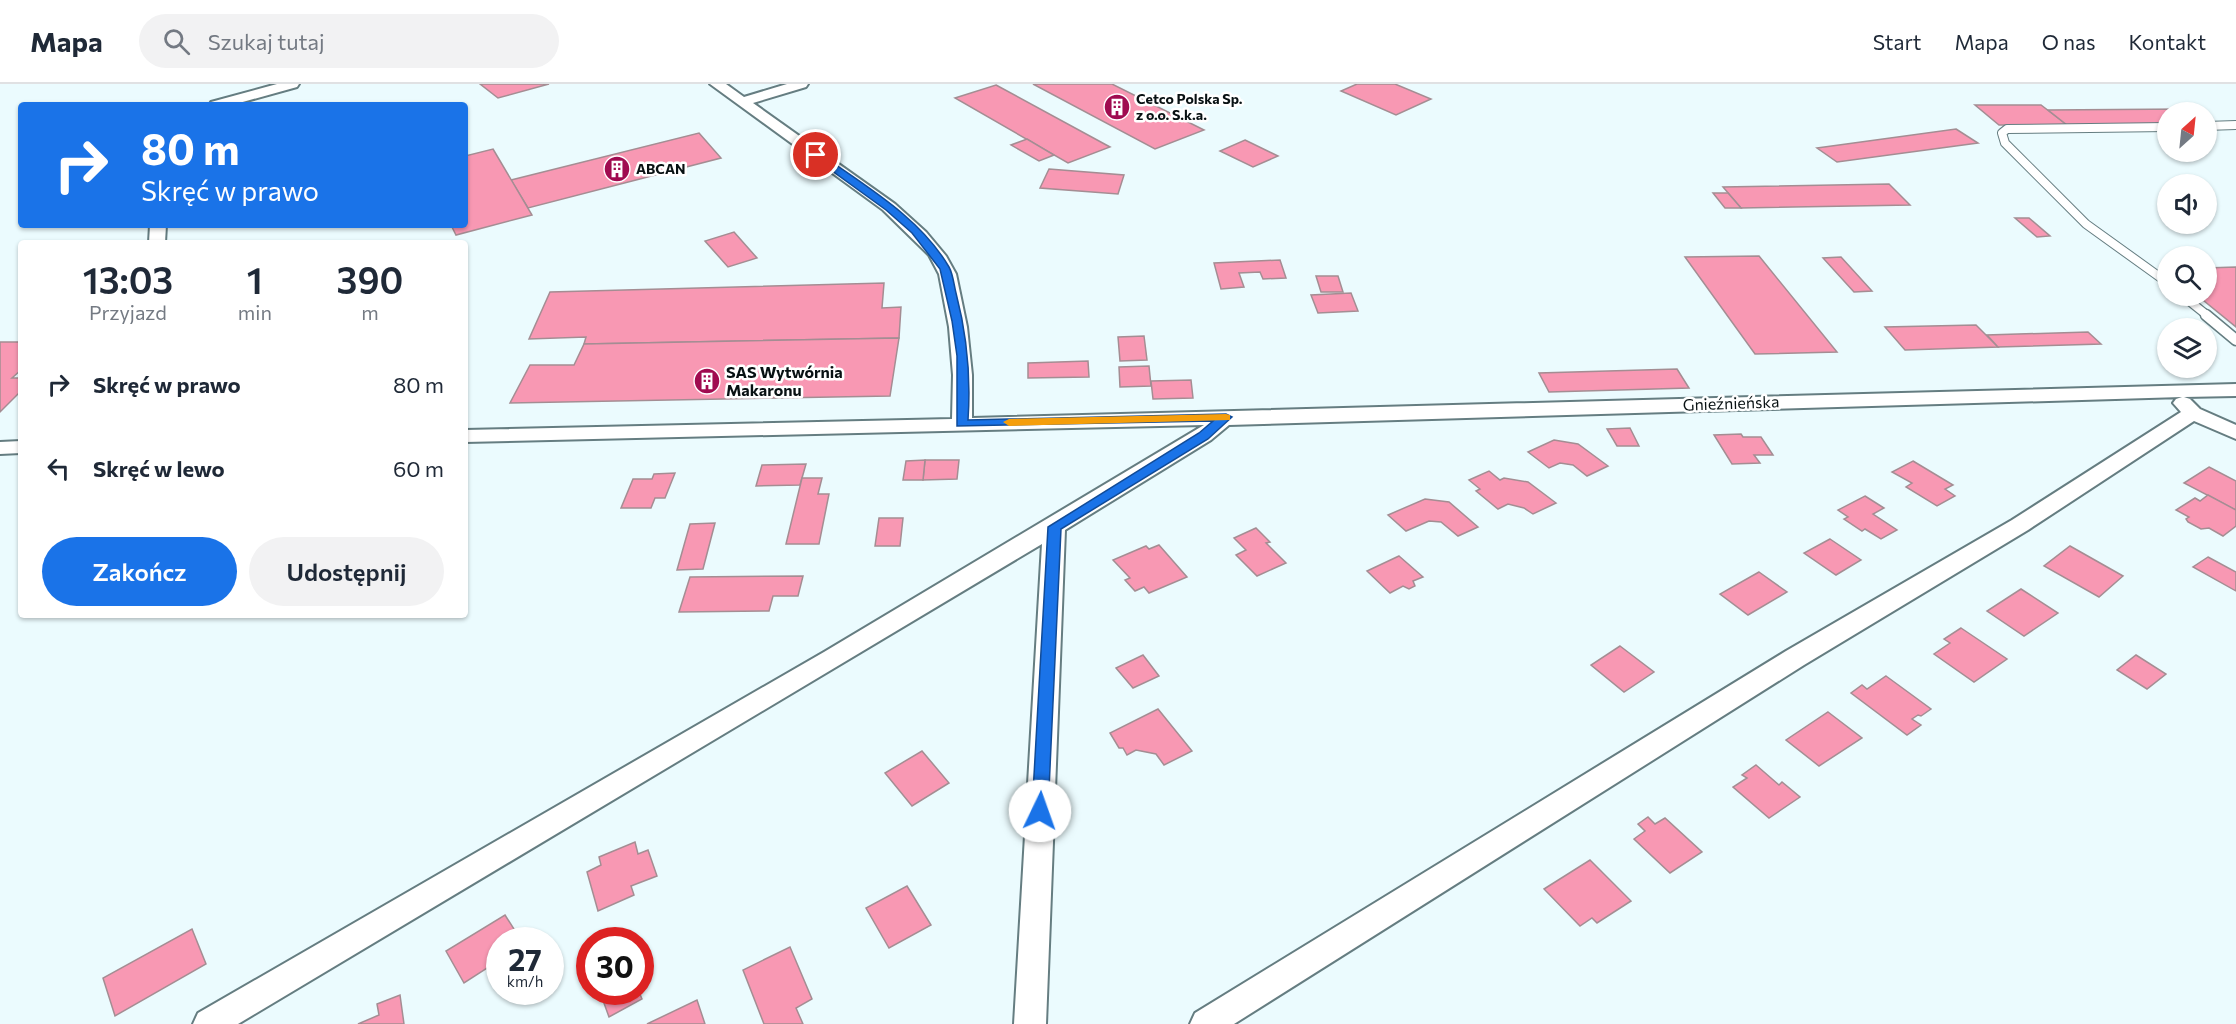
<!DOCTYPE html>
<html lang="pl">
<meta charset="utf-8">
<style>
:root{--surface:#fff;--page:#f2f2f3;--text:#1f2937;--muted:#747a83;--line:#e0e1e3;--accent:#1a73e8}
body{margin:0;font-family:Commissioner,sans-serif;background:var(--page);color:var(--text);height:100vh;display:flex;flex-direction:column;font-size:22px;white-space:nowrap}
*{box-sizing:border-box;margin:0}
p{font-size:20px;color:var(--muted)}
.icon{flex:none;width:33px;height:33px;fill:none;stroke:currentColor;stroke-width:2;stroke-linecap:round;stroke-linejoin:round}
.map{position:relative;flex:1;overflow:hidden}
.side{position:absolute;left:18px;top:156px;width:450px;height:378px;display:flex;flex-direction:column;background:var(--surface);border-radius:6px;box-shadow:0 2px 4px #0004}
.side>*{flex:none}
.guide{position:absolute;left:18px;top:18px;width:450px;height:126px;border-radius:6px;box-shadow:0 2px 4px #0004;background:#1a73e8;color:#fff;overflow:hidden}
.needle{width:39px;rotate:27deg}
.controls{position:absolute;left:2157px;top:18px;display:grid;gap:12px}
.controls a{display:grid;place-items:center;width:60px;height:60px;border-radius:50%;background:var(--surface);box-shadow:0 2px 4px #0004;font-size:30px}
.speed{position:absolute;left:486px;top:843px;display:flex;gap:12px;font-size:30px;font-weight:700;text-align:center}
.speed>*{display:grid;place-content:center;width:78px;height:78px;border-radius:50%;background:var(--surface);box-shadow:0 2px 4px #0004;line-height:1}
.speed small{font-size:15px;font-weight:400}
.speed .limit{border:9px solid #d22;background:#fff;color:#111}
.pin{position:absolute;display:grid;place-items:center;width:51px;height:51px;color:#fff;margin:-26px;border:3px solid #fff;border-radius:50%;box-shadow:0 2px 6px #0007}
.me{position:absolute;width:66px;margin:-33px;rotate:3deg;stroke-linejoin:round;filter:drop-shadow(0 0 4px #0008)}
.turn{display:flex;align-items:center;gap:21px;height:126px;padding:0 24px;font-size:27px}
.turn .icon{width:78px;height:78px;stroke-width:2.5}
.turn b{display:block;font-size:42px;line-height:51px}
.eta{display:flex;justify-content:space-evenly;align-items:center;height:102px;text-align:center}
.eta b{font-size:36px;font-weight:600;line-height:42px}
.button{display:flex;gap:12px;margin-top:auto;padding:12px 24px}
.button a{flex:1;height:69px;border-radius:36px;background:var(--accent);color:#fff;font-size:24px;font-weight:600;line-height:69px;text-align:center}
.button a+a{background:var(--page);color:var(--text)}
ul{padding:0;list-style:none}
li{display:flex;align-items:center;gap:18px;height:84px;padding:0 24px}
li div{flex:1}
li b{display:block;font-size:22px}
li em{font-style:normal}
header{display:flex;align-items:center;gap:36px;box-sizing:border-box;height:84px;padding:0 30px;background:var(--surface);border-bottom:2px solid var(--line)}
header strong{font-size:28px}
nav{display:flex;gap:33px;margin-inline-start:auto;font-size:21px}
.search{width:420px;height:54px;background:var(--page);display:flex;align-items:center;gap:15px;box-sizing:border-box;padding:0 21px;border-radius:33px;color:var(--muted);font-size:22px}
.map>svg:first-child{display:block}
.building{fill:#f898b3;stroke:#a48d93;stroke-width:1.5}
.lines{fill:none;stroke-linecap:round;stroke-linejoin:round}
.lane-far1-casing{stroke:#657d81;stroke-width:10}
.lane-casing{stroke:#657d81;stroke-width:13}
.street-casing{stroke:#657d81;stroke-width:4}
.lane-far1{stroke:#fff;stroke-width:8}
.lane{stroke:#fff;stroke-width:10}
.street{fill:#fff;fill-rule:evenodd}
.route{fill:#1a73e8;stroke:#114b97;stroke-width:1.5}
.slow{fill:#f59e0b}
.labels{text-anchor:middle;stroke-width:5;stroke-linejoin:round;paint-order:stroke}
.far-poi-label{font-size:14px;font-weight:bold;fill:#081113;stroke:#fff;text-anchor:start}
.poi-label{font-size:16px;font-weight:bold;fill:#081113;stroke:#fff;text-anchor:start}
.street-label{font-size:16px;fill:#081113;stroke:#fff}
</style>
<header>
<strong>Mapa</strong>
<div class="search"><svg class="icon" aria-label="search" viewBox="0 0 24 24"><circle cx="10" cy="10" r="6"/><path d="M15 15l6 6"/></svg>Szukaj tutaj</div>
<nav><a>Start</a><a>Mapa</a><a>O nas</a><a>Kontakt</a></nav>
</header>
<div class="map">
<svg width="2236" height="940" viewBox="0 0 2236 940">
<rect width="100%" height="100%" fill="#ebfbfe"/>
<g class="building">
<path d="M480,0H549L498,14Z"/>
<path d="M1033,0H1112L1204,46L1155,65Z"/>
<path d="M1357,0H1395L1431,15L1396,31L1341,7Z"/>
<path d="M996,1L1110,63L1068,79L955,14Z"/>
<path d="M1975,21H2041L2067,41H1999Z"/>
<path d="M2186,25L2192,28H2168V40L2067,41L2048,26Z"/>
<path d="M1956,45L1978,59L1837,78L1817,64Z"/>
<path d="M699,49L721,74L528,124L511,96Z"/>
<path d="M1027,55L1054,71L1039,77L1011,61Z"/>
<path d="M1245,56L1278,72L1253,83L1220,67Z"/>
<path d="M493,65L532,131L456,151L451,141H465V72Z"/>
<path d="M1049,85L1124,91L1118,110L1040,104Z"/>
<path d="M1889,100L1910,121L1741,124L1723,103Z"/>
<path d="M1713,109H1728L1741,124H1725Z"/>
<path d="M2015,134H2029L2050,152L2037,153Z"/>
<path d="M734,148L757,174L728,183L705,157Z"/>
<path d="M1759,172L1837,268L1755,270L1685,173Z"/>
<path d="M1841,173L1872,207L1854,208L1823,174Z"/>
<path d="M1280,176L1286,194L1263,195L1260,188L1239,189L1244,203L1221,205L1214,179Z"/>
<path d="M2236,183V243L2198,212H2206V184Z"/>
<path d="M1316,192H1338L1343,208H1321Z"/>
<path d="M884,199L882,224L901,223L899,254L584,260L586,253L529,255L550,208Z"/>
<path d="M1351,209L1358,227L1318,229L1311,211Z"/>
<path d="M1976,241L1998,263L1905,266L1885,243Z"/>
<path d="M2088,248L2101,260L1998,263L1987,251Z"/>
<path d="M1144,252L1147,276L1120,277L1118,253Z"/>
<path d="M899,254L890,312L510,319L530,281H574L584,260Z"/>
<path d="M0,258H21V286L12,294H21V307L0,328Z"/>
<path d="M1088,277L1089,293L1028,294V279Z"/>
<path d="M1149,282L1151,302L1120,303L1119,283Z"/>
<path d="M1677,285L1689,304L1549,308L1539,289Z"/>
<path d="M1191,296L1193,314L1153,315L1151,297Z"/>
<path d="M1630,344L1639,362H1617L1607,345Z"/>
<path d="M1741,350L1743,353H1761L1773,371H1754L1760,379L1732,380L1714,351Z"/>
<path d="M1554,356L1578,360L1608,382L1587,392L1573,381L1560,379L1549,384L1528,368Z"/>
<path d="M925,376H959L957,395L923,396Z"/>
<path d="M925,376L923,396H903L906,377Z"/>
<path d="M1913,377L1953,401L1945,405L1955,412L1937,422L1906,403L1912,399L1892,388Z"/>
<path d="M806,380L800,401L756,402L762,381Z"/>
<path d="M2209,383L2236,397V426L2184,399Z"/>
<path d="M1489,387L1500,396L1504,394L1528,398L1556,419L1533,430L1524,424L1508,420L1498,425L1476,407L1480,405L1469,396Z"/>
<path d="M675,389L665,414H655L651,424H621L633,395H652L654,390Z"/>
<path d="M802,394H822L818,410H829L819,460H786Z"/>
<path d="M2208,411L2236,426V442L2223,452L2209,444L2201,445L2188,438L2186,435L2189,433L2176,426L2195,414L2200,417Z"/>
<path d="M1865,412L1884,424L1873,430L1897,446L1881,455L1865,445L1862,447L1844,435L1848,433L1838,426Z"/>
<path d="M1425,415L1449,418L1478,443L1458,452L1441,438L1429,437L1406,447L1388,431Z"/>
<path d="M879,434H903L900,462H875Z"/>
<path d="M715,439L703,485L677,486L690,440Z"/>
<path d="M1256,444L1270,458L1266,459L1286,479L1257,492L1236,471L1246,466L1234,454Z"/>
<path d="M1830,455L1861,476L1836,491L1804,469Z"/>
<path d="M1159,461L1187,493L1149,509L1144,503L1135,507L1125,496L1130,494L1113,476L1146,462L1149,465Z"/>
<path d="M2070,462L2123,492L2099,513L2044,482Z"/>
<path d="M1399,472L1423,493L1413,497L1415,502L1409,505L1403,502L1390,509L1367,487Z"/>
<path d="M2208,473L2236,488V507L2193,483Z"/>
<path d="M1759,488L1787,508L1748,531L1720,510Z"/>
<path d="M803,492L798,512H773L769,527L679,528L690,493Z"/>
<path d="M2021,505L2058,529L2024,552L1987,527Z"/>
<path d="M1961,544L2007,575L1974,598L1934,570L1950,559L1944,555Z"/>
<path d="M1620,562L1654,588L1624,608L1591,581Z"/>
<path d="M1143,571L1159,592L1133,604L1116,584Z"/>
<path d="M2136,571L2166,590L2147,605L2117,586Z"/>
<path d="M1886,592L1931,625L1921,632L1918,631L1912,635L1921,641L1907,651L1851,609L1862,601L1867,605Z"/>
<path d="M1158,625L1192,667L1164,681L1156,670L1136,666L1127,671L1123,664H1119L1110,649Z"/>
<path d="M1828,628L1862,654L1819,682L1786,656Z"/>
<path d="M922,667L949,699L912,722L885,689Z"/>
<path d="M1756,681L1779,701L1782,698L1800,713L1769,734L1733,703L1747,694L1742,691Z"/>
<path d="M1648,733L1655,740L1665,734L1702,768L1670,789L1634,755L1645,747L1638,740Z"/>
<path d="M635,758L638,770L648,766L657,792L631,802L634,811L598,827L587,788L601,781L599,773Z"/>
<path d="M1590,776L1631,817L1597,839L1592,834L1580,842L1544,805Z"/>
<path d="M907,802L931,841L889,864L866,824Z"/>
<path d="M505,831L521,856H500V891L493,895L487,884L464,899L446,867Z"/>
<path d="M192,845L206,880L115,932L103,894Z"/>
<path d="M790,863L812,915L796,924L803,940H764L743,886Z"/>
<path d="M600,908H639L642,915L609,933Z"/>
<path d="M400,911L404,940H358L379,931L377,920Z"/>
<path d="M697,916L705,940H647Z"/>
</g>
<g class="lines">
<defs>
<g id="lane-far1">
<path d="M2206,42L2236,41"/>
<path d="M2168,43L2007,45L2002,49L2005,59L2086,140L2168,199"/>
<path d="M2183,212L2208,232"/>
</g>
<path id="lane" d="M2206,231L2236,256"/>
<g id="street">
<path d="M277,0H299L297,3L232,21H209L211,18Z"/>
<path d="M710,0H726L744,13L787,0H808L806,3L753,19L895,120L926,148L946,172L956,190L967,243L972,291V334L2236,300V312L2184,313L2190,315L2200,325L2236,341V355L2194,337L2028,446L1804,581L1234,940H1190L1195,929L1786,567L2012,436L2181,328L2173,319L2176,315L2182,313L1229,341L1211,356L1065,446L1046,940H1014L1042,460L238,940H193L198,929L824,568L1204,341L465,358V346L952,335L953,291L949,243L939,190L929,171L883,126Z"/>
<path d="M150,141H166L165,159H149Z"/>
<path d="M21,357V369L0,370V358Z"/>
</g>
</defs>
<use href="#lane-far1" class="lane-far1-casing"/>
<use href="#lane" class="lane-casing"/>
<use href="#street" class="street-casing"/>
<use href="#lane-far1" class="lane-far1"/>
<use href="#lane" class="lane"/>
<use href="#street" class="street"/>
</g>
<path class="route" d="M813,69H819C865,102 920,133 949,183C953,190 954,201 956,209C967,251 971,292 968,336L1226,330L1232,333L1208,355L1061,445L1048,727L1046,732L1040,734L1034,732L1032,727L1048,443L1199,349L1213,337L957,342V272L952,237L940,185L912,149L886,126L813,73Z"/>
<path class="slow" d="M1226,330L1230,331V336L1009,342L1003,338L1009,335Z"/>
<defs>
<symbol id="building-disc" viewBox="-11 -11 22 22"><circle r="9.5" fill="#a00b50" stroke="#fff"/><path d="M-4-6H4V6H1V3H-1V6H-4ZM-2.5-4.3h1.7v1.8h-1.7ZM.8-4.3h1.7v1.8H.8ZM-2.5-1h1.7V.8h-1.7ZM.8-1h1.7V.8H.8Z" fill="#fff"/></symbol>
</defs>
<g fill-rule="evenodd">
<use href="#building-disc" x="1102" y="8" width="30" height="30"/>
<use href="#building-disc" x="602" y="70" width="30" height="30"/>
<use href="#building-disc" x="692" y="282" width="30" height="30"/>
</g>
<g class="labels">
<g class="far-poi-label">
<text x="1136" y="20">Cetco Polska Sp.<tspan x="1136" dy="16">z o.o. S.k.a.</tspan></text>
<text x="636" y="90">ABCAN</text>
</g>
<g class="poi-label">
<text x="726" y="294">SAS Wytwórnia<tspan x="726" dy="18">Makaronu</tspan></text>
</g>
<g class="street-label">
<text transform="translate(1731 319) rotate(-2)" y="6">Gnieźnieńska</text>
</g>
</g>
</svg>
<div class="controls">
<a><svg class="needle" viewBox="-14 -14 28 28"><path d="M0-13l5 13h-10z" fill="#e53935"/><path d="M0 13l5-13h-10z" fill="#747a83"/></svg></a>
<a><svg class="icon" aria-label="sound" viewBox="0 0 24 24"><path d="M4 9h4l5-4v14l-5-4H4zM17 9q2 3 0 6"/></svg></a>
<a><svg class="icon" aria-label="search" viewBox="0 0 24 24"><circle cx="10" cy="10" r="6"/><path d="M15 15l6 6"/></svg></a>
<a><svg class="icon" aria-label="layers" viewBox="0 0 24 24"><path d="M12 4l9 5-9 5-9-5zM3 14l9 5 9-5"/></svg></a>
</div>
<div class="speed"><div>27<small>km/h</small></div><div class="limit">30</div></div>
<div class="pin" style="left:816px;top:71px;background:#d93025"><svg class="icon" aria-label="arrive" viewBox="0 0 24 24"><path d="M6 21V4h12l-3 4 3 4H6"/></svg></div>
<svg class="me" style="left:1040px;top:727px" viewBox="-20 -20 40 40"><circle r="19" fill="#fff"/><path d="M0-13L10 11 0 6-10 11z" fill="#1a73e8"/></svg>
<div class="guide">
<div class="turn"><svg class="icon" aria-label="right" viewBox="0 0 24 24"><path d="M7 20v-9h11M14 6l5 5-5 5"/></svg><div><b>80 m</b>Skręć w prawo</div></div>
</div>
<section class="side">
<div class="eta">
<div><b>13:03</b><p>Przyjazd</p></div>
<div><b>1</b><p>min</p></div>
<div><b>390</b><p>m</p></div>
</div>
<ul>
<li><svg class="icon" aria-label="right" viewBox="0 0 24 24"><path d="M7 20v-9h11M14 6l5 5-5 5"/></svg><div><b>Skręć w prawo</b></div><em>80 m</em></li>
<li><svg class="icon" aria-label="left" viewBox="0 0 24 24"><path d="M17 20v-9H6M10 6l-5 5 5 5"/></svg><div><b>Skręć w lewo</b></div><em>60 m</em></li>
</ul>
<div class="button"><a>Zakończ</a><a>Udostępnij</a></div>
</section>
</div>
